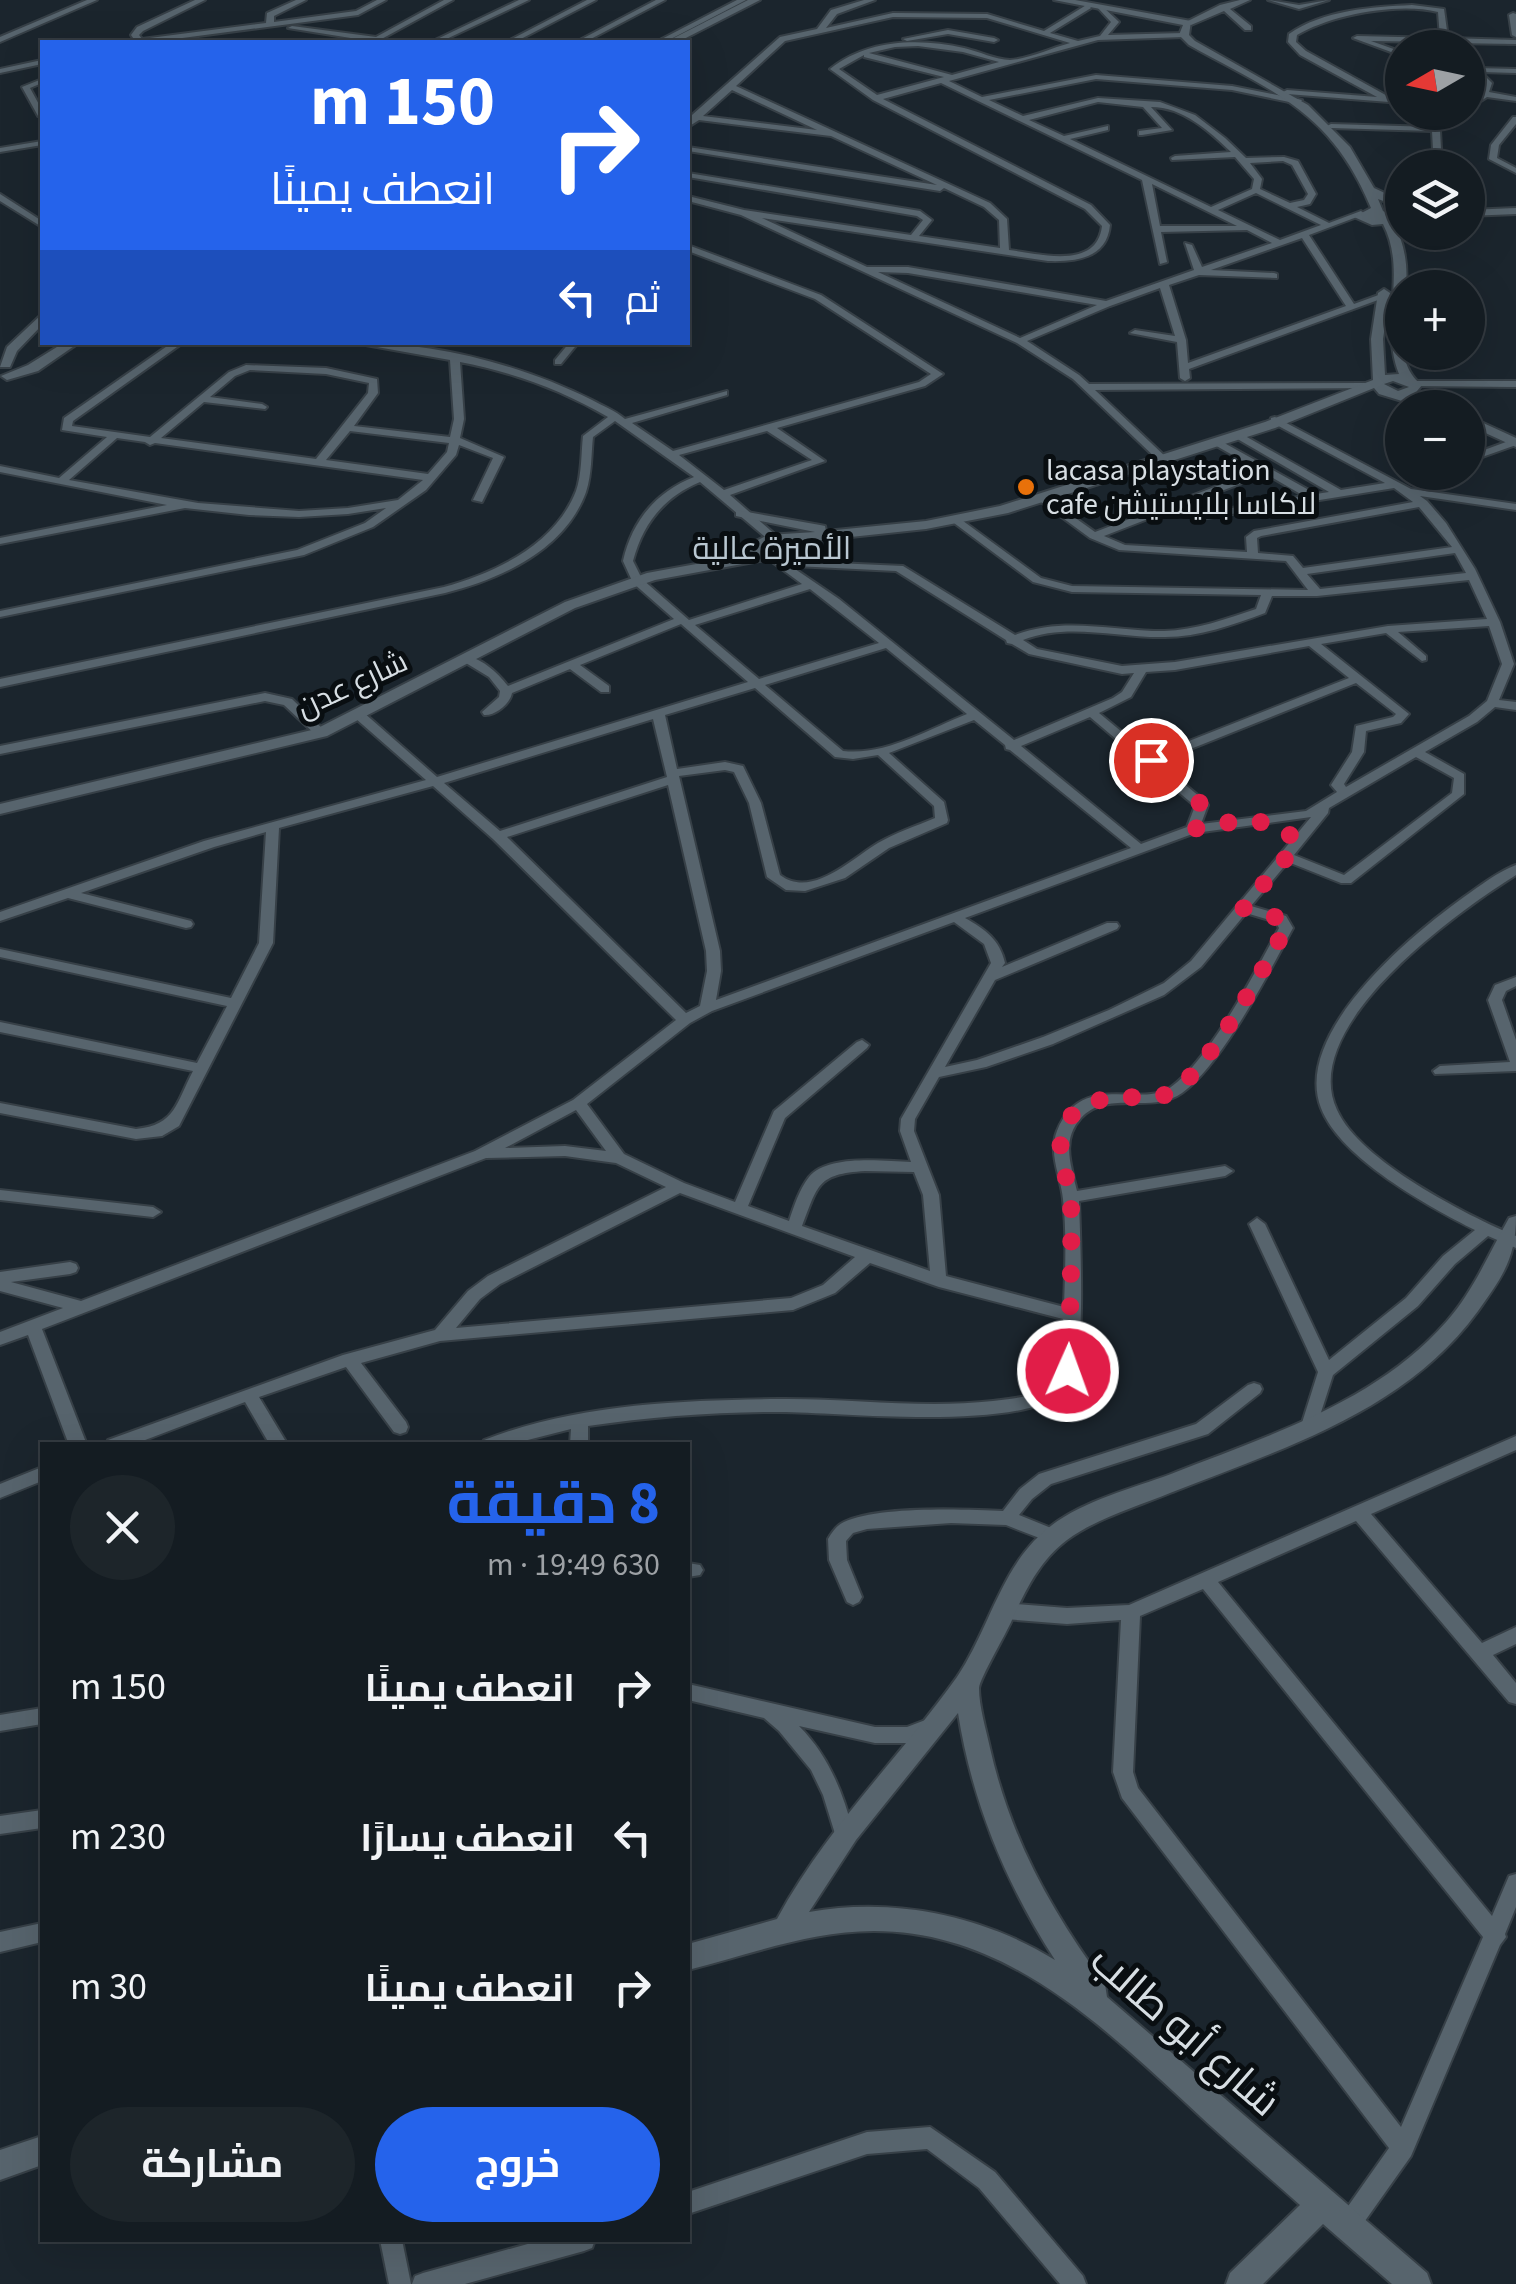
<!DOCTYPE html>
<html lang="ar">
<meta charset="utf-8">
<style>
:root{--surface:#141c22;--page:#1d252a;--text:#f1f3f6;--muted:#9da1a5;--line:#333a40;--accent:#2563eb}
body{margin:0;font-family:"Source Sans 3",Cairo,sans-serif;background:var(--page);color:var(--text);direction:rtl;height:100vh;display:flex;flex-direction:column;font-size:38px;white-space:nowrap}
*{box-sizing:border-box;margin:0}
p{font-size:32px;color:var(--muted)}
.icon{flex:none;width:55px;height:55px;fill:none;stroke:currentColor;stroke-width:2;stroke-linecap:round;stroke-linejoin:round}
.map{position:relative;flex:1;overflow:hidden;direction:ltr}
.panel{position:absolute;left:40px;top:1442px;width:650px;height:800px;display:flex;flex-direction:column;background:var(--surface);border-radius:0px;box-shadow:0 10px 40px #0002,0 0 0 2px var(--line);direction:rtl}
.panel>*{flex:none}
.hud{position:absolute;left:40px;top:40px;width:650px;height:305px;border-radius:0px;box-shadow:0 10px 40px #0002,0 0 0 2px var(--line);direction:rtl;background:#2563eb;color:#fff;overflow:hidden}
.needle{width:65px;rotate:261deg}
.fabs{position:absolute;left:1385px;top:30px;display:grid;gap:20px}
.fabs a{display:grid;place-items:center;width:100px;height:100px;border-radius:50%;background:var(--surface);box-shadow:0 10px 40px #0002,0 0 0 2px var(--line);font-size:50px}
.pin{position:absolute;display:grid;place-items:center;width:85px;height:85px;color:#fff;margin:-42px;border:5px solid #fff;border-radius:50%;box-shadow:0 2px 10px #0007}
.me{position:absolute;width:110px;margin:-55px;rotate:2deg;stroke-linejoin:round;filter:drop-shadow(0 0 8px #0008)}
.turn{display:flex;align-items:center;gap:35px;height:210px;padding:0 30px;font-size:45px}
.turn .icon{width:130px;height:130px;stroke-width:2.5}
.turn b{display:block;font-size:70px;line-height:85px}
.then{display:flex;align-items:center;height:95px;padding:0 30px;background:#0003;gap:20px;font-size:38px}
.round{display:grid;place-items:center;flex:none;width:105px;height:105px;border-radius:52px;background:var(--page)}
.headline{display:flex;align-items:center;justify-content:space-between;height:170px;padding:0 30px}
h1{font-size:60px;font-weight:700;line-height:75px;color:var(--accent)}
.action{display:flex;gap:20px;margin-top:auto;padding:20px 30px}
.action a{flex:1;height:115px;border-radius:60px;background:var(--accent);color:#fff;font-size:40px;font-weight:700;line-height:115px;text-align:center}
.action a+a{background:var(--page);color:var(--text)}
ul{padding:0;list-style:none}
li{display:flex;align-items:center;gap:30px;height:150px;padding:0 30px}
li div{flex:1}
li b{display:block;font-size:38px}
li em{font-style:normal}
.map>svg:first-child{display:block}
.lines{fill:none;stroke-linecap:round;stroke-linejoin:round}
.minor-casing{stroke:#374047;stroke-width:4}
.tertiary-casing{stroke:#374047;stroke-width:4}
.minor{fill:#57646d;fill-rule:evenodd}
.tertiary{fill:#57646d;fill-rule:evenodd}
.route{stroke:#e11d48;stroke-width:18;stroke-dasharray:0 32.4}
.food-dot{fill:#e8710a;stroke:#090e11;stroke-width:4}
.labels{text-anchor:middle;stroke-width:10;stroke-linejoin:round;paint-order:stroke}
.far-poi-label{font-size:30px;fill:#d7dee3;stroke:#090e11;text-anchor:start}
.far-street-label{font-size:30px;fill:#d7dee3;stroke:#090e11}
.far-neighbourhood-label{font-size:32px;fill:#b9c7d1;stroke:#090e11}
.near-street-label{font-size:42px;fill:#d7dee3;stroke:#090e11}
</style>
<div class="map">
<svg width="1516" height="2284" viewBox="0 0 1516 2284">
<rect width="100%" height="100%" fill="#1b252d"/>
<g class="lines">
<defs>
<g id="minor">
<path d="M87,0H97L0,42V37Z"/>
<path d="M195,0H205L143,31L139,35L142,39L266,23L267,13L296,0H306L274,16V22L356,11L377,0H386L358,15L152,42H136L131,35L137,27Z"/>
<path d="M444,0H453L376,42L288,28L292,26L376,37Z"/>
<path d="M519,0H529L440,42H431Z"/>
<path d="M587,0H596L515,42H506Z"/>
<path d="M656,0H665L585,42H576Z"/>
<path d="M737,0H746L665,42H656Z"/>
<path d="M864,0H875L837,14L826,28L893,13L987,14L1044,31L1088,4L1091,8L1050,33L1078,41L1100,36L1111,22L1098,8L1102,6L1119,22L1108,35L1184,33L1188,35L1184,37L1098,40L949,81L982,97L1096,75L1232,86L1302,100L1299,104L1232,90L1096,79L989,100L1023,116L1098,98L1160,102L1195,115L1225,138L1246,158L1284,157L1298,161L1316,194L1310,204L1297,207L1329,223L1361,211L1365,214L1309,235L1354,304L1384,293L1389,296L1189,369L1190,378L1185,381L1180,378L1177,342L1130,333L1135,330L1175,336L1160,288L1110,306L1027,341L1079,375L1089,384L1368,383L1371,384V388L1095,390L1169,460L1160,462L1073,379L1017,343L741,215L688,201V196L744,210L911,235L923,220L917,216L688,177V173L920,211L932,220L919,236L1000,248L999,220L984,207L944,188L940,191L688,151V147L937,185L831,136L699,120L688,127V121L692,115L780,37L817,29L831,10ZM893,17L987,18L1070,43C1051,48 1029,59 1010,60C996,60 978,51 964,48C919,38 868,39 830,69L873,100L1085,209L1102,226C1097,270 1040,254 1009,250L1007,219L990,203L736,86L785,41ZM918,46L963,52L999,62L952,75L869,53L895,47ZM864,55V57L944,77L877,95L839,69ZM941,83L1142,180L1160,264L1167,262L1161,232L1247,230L1272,243L1202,267L1192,245L1185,243L1194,270L1106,301L908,267H867L762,218L1048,261C1076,262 1107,258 1110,225L1091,205L883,99ZM732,90L817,130L703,116ZM1098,102L1143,107L1162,128L1139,131V135H1142L1172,130L1151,107C1183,107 1209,131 1231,152L1175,156L1171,158L1172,160L1235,157L1254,179L1252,189L1211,207L1070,139L1108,130V126L1064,136L1029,120ZM1283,161L1292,165L1308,194L1304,200L1290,203L1260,189L1262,179L1250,163ZM1152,184L1237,226H1160ZM1256,193L1321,225L1280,240L1218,210ZM1302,238L1346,306L1188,363L1186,340L1169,285L1199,275L1277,278V274L1274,273L1211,270ZM878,272L908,273L1097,305L1020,338Z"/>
<path d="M1240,0H1250L1230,9L1251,26V30H1245L1224,11L1191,25L1184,23L1220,5Z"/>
<path d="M1268,0L1299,5L1329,0L1299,9Z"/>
<path d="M1412,5L1444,9L1448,38L1516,40V44L1451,43L1454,48H1447L1443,42L1371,41L1402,52V56L1353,38L1357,36L1440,38L1438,12C1398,2 1331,15 1297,35L1296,42L1306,51L1391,98L1402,99V103L1287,94L1283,92L1287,90L1377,97L1300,55L1288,42L1289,34C1323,10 1372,7 1412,5Z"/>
<path d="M1513,13L1516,14V37L1512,35L1509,15Z"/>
<path d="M948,30L994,38L998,40L994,42L948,34L907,41L903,39Z"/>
<path d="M42,60V64L0,73V69Z"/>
<path d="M1468,62L1476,68L1516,69V73L1481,72L1492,83L1489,92L1516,97V101L1487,97L1468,109V104L1481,93L1484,83L1468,68Z"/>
<path d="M42,79V83L30,88L42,110V118L38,116L22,87Z"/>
<path d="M1457,112H1467L1440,130L1442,168H1434L1432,131L1331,128L1327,126L1331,124L1434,127Z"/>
<path d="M1513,117H1516V124L1499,145L1497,158L1516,168V173L1489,159L1491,145Z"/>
<path d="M42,141V145L0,152V148Z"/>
<path d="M0,194L42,221V227L0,201Z"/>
<path d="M688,245L821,295L943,374L925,386L777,428L825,461L730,495L778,537V541H770L700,482C664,497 643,523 633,561L642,579L689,620L802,584L764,556L773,554L839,599L1014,740L1113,698L1122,692L1134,673L1122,674L1029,654L1012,644L1007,643L1006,640L896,571L795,566L790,563L791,561L903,566L1015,635C1064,616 1113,631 1164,631C1196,630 1226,619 1256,609L1261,595L1072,592L1033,582L950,520L959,518L1041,578L1072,586L1308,590L1286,561L1119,550L1090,538L1037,499L1046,497L1095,532L1161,507V504H1170L1259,470L1213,444V440L1217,439L1316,494L1329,492L1234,437V433L1238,432L1341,490L1385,483L1271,422V418L1275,417L1411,489L1516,504V510L1420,496L1427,501L1446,523L1475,569L1500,622L1514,664L1499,700L1516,702V710L1495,707L1477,722L1425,752L1464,774V794L1351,883H1341L1288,862L1251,906L1286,916L1293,928C1268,974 1223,1063 1182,1093C1151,1115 1108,1089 1081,1118C1061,1140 1071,1165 1077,1191L1225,1166L1233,1171L1225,1176L1079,1201C1080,1236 1086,1356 1072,1383C1044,1436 833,1411 777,1412C714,1412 651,1417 588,1426V1445H570L571,1429L508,1445H481L484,1440C576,1404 681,1400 778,1399C850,1398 921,1409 993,1401C1008,1399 1024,1398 1038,1392C1045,1389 1051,1383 1057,1379L1063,1319L939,1287L870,1263L835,1293L793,1310L440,1341L361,1363L406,1422L408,1427L406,1432L400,1434L394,1432L346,1367L259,1397L288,1445H270L245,1402L132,1445H105L108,1440L343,1355L435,1330L468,1291L488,1276L666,1187L616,1163L565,1156L486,1158L42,1329L87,1445H69L28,1335L0,1345V1332L63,1308L0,1291V1272L70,1262L76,1264L78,1268L76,1272L70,1274L11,1282L81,1301L475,1151L573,1100L676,1020L493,839L433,786L279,828L273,943L179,1126L162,1136L136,1139L0,1113V1103L136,1129C176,1125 176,1103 193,1071L0,1032V1022L197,1063L227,1006L0,957V949L231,998L259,943L266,832L214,847L81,893L191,921L193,924L191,927L186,928L68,898L0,921V912L204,841L426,780L355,718V712H363L437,777L748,682L681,624L580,665L609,686V692H601L570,669L512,693C510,704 495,716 484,715L482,712L499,697L500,691L489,677L461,660V656C479,655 497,672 508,686L674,619L633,583L623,561C632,521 656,492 694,477L615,421L593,437C591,455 592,474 586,492C565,550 501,579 445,593L0,687V679L444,587C495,573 555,545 576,491C582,474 581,454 583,436L608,417C562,390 512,372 460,362L464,419L460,438L504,457L482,502L473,500L493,458L459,445L456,455L426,490L373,527L304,555L0,617V611L297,550L365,523L386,508L348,514L299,517L249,515L185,508L0,544V538L167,505L0,472V466L59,478L107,437L62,430L64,418L173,342H184L73,421L72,426L150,437L229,372L246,365L326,368L377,379L378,393L354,426L450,437L454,419L450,360L349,342C431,342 518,363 592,400C603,406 616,411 625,419L727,391V395L632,423L673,451L919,382L931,374L815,299L688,251ZM250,370L326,374L369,383L368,393L316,459L161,438L204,402L265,409L267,407L262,404L210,397L235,376ZM350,431L449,443L447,452L428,474L326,460ZM767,431L812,460L724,490L679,455ZM117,438L145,442L150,445L155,443L423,480L398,500L348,508L299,511L198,503L69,480ZM1266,474L1304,496L1207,512L1182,506ZM1394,488L1413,502L1254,531L1246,537L1247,552L1125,545L1104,536L1171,510L1207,518ZM1419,507L1452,547L1303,568L1293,556L1258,553L1257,538L1261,536ZM1455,553L1466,573L1320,589L1307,574ZM1469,580L1487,619L1388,626L1175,662L1122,666L1037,649L1023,640C1068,622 1117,638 1165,637C1199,637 1233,625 1265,613L1272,596H1317ZM810,589L879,643L759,679L695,625ZM1489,626L1502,664L1487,701L1469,716L1346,787L1344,784L1364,752L1366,731L1401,723L1409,714L1321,644L1386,633L1422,661L1426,660V656L1398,632ZM1309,646L1349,678L1151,756L1099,713L1131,697L1146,672L1175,670ZM886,648L967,714C929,729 885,756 843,751L765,685ZM1356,683L1396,714L1393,717L1356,726L1352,752L1331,785L1337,792L1306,811L1201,824L1208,805L1206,802L1158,762ZM755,688L835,757L853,759L878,755L934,806L935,818C916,826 895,833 878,843C851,859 812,899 780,875L761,803L743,766L725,762L677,769L665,715ZM1090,717L1195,806L1187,827L1141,844L1021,746ZM653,719L667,777L500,831L444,783ZM974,720L1005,745L1006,749L1010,750L1131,848L716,1000L721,971L720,951L679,776L725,770L734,772L749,803L767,877L786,890L805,891L845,878L889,848L947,823L948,820L944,802L889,753ZM1416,757L1454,778L1452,793L1344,875L1294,855L1328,813L1329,808ZM668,785L706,951L707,971L700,1006L686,1013L507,837ZM1311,817L1191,961L1164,983L1109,1010L1043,1037L977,1060L945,1067L995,980L1117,929L1119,926L1117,923H1107L1002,967L1005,963C1000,940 985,929 965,918L1195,833ZM1246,913L1276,922L1279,928C1255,972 1211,1058 1171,1087C1140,1109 1081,1070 1057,1131C1048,1154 1061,1177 1063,1199C1067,1235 1065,1272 1064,1307L946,1276L939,1195L914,1131L915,1119L939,1077L986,1067L1053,1044L1164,995L1201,967ZM954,922L984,944L991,963L901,1119L900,1131L911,1162C883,1161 828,1154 809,1177C799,1190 794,1206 789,1221L748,1206L785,1118L867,1048L869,1045L862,1040L857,1042L774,1111L735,1202L684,1183L624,1154L587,1104L690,1023L712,1011ZM576,1110L606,1151L565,1146L505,1148ZM865,1171L914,1172L923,1195L930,1271L802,1226C818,1185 817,1174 865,1171ZM680,1193L855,1257L823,1285L791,1298L456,1328L480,1299L500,1284Z"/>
<path d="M570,342H579L561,364H555V360Z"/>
<path d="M1415,381H1516V387L1412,386L1410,384Z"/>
<path d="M1514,439L1516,445L1468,462V456Z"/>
<path d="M265,693L292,699L327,733L321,737L317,736L284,705L265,701L0,754V746Z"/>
<path d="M1516,865V875C1457,912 1297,1026 1337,1110C1360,1161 1466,1215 1516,1236V1248L1488,1236L1455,1264L1418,1306L1333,1375L1315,1431L1309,1433L1303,1431L1301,1426L1318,1372L1249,1224L1257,1218L1265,1224L1329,1360L1406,1298L1443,1256L1475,1230C1429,1207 1340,1158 1321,1108C1292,1033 1411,935 1464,897C1480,886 1497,872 1516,865Z"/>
<path d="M1516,977V986L1506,991L1502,1000L1516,1040V1071L1435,1074L1433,1071L1440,1066L1510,1062L1488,1000L1495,985Z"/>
<path d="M0,1190L153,1207L161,1212L153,1217L0,1200Z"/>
<path d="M1254,1383L1260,1385L1262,1389L1260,1393L1208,1434L1051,1484L1032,1499L1019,1515L1061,1532L1064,1537L1061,1542L1055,1544L1006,1525L951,1523L867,1529L853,1533L846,1541L847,1560L862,1597L859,1602L853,1605L847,1602L829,1560L828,1539C832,1532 837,1525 844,1522C877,1506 964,1509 1003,1511L1020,1489L1039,1474L1196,1424L1248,1385Z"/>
<path d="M1516,1436V1450L1371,1514L1482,1643L1516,1627V1644L1493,1655L1516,1683V1704L1509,1702L1356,1521L1218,1582L1492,1916L1509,1876L1516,1874V1907L1505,1934L1506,1937L1500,1945L1411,2156L1355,2235L1347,2238L1339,2235L1336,2227L1339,2219L1389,2148L1122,1798L1113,1772L1121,1620L1067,1624L1005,1619L999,1616L996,1611L999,1606L1005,1603L1067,1608L1129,1605ZM1203,1589L1483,1937L1401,2127L1138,1788L1133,1772L1140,1616Z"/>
<path d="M42,1467V1481L0,1498V1484Z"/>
<path d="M688,1563L700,1565L703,1570L700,1575L688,1577Z"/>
<path d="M688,1684L875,1727H907L928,1719L935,1721L938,1727L935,1733L907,1743H875L799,1726C828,1755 843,1792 853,1831L850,1837L843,1840L836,1837L823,1795L811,1770L779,1731L764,1718L688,1700Z"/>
<path d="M42,1708V1724L0,1731V1715Z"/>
<path d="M42,1810V1828L0,1834V1816Z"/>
<path d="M42,1923V1942L0,1952V1932Z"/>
<path d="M930,2127L995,2172L1083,2276L1086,2284H1060L979,2188L927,2149L867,2154L688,2214V2192L867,2132Z"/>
<path d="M380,2240H402L411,2284H389Z"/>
<path d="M542,2240H595L592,2248L584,2251L465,2284H412L415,2276L423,2273Z"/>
</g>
<g id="tertiary">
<path d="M748,0H760L678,42H666Z"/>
<path d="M1054,0H1075L1191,21L1189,35L1195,41L1308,105L1350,147L1374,188L1402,201V208L1378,199L1383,211L1396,218L1393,221C1404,243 1408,262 1406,288H1402C1402,320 1395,366 1422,385L1413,396L1447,408H1425L1379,394L1374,388L1275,428L1008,513L926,529L794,543L792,555L655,580L575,608L327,736L0,814V804L316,729L565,602L647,573L751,554L748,545L768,535L815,532L736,516V510L820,525L825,526L826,531L926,521L1000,506L1265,422L1373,380L1371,339L1378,293L1384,289L1390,293L1383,339L1385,375L1399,374C1379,325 1408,272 1383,224L1372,225L1354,217L1371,208C1331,111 1275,93 1189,45L1179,35L1183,25ZM1393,381L1409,387L1398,391L1384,384ZM770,544L780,546V549L770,551L763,549Z"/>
<path d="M1516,208V214L1468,216V210Z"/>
<path d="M42,314V325L17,351L10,367H0L7,347Z"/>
<path d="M65,342H80L38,371L7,380L1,376L28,365Z"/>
<path d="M1468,416L1516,438V447L1468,425Z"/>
<path d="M1516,1216C1516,1259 1502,1277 1478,1311C1405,1412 1281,1449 1170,1493C1136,1507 1097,1518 1067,1540C1040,1560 1025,1591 1012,1620C1006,1634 980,1678 979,1688C979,1707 986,1729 990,1748C1010,1837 1051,1911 1105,1984L1107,1997L1427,2273L1431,2284H1392L1323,2224L1263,2284H1226L1230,2273L1300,2205C1262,2171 1223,2138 1186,2103C1097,2021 1003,1931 874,1931C809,1931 749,1955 688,1970V1944L777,1919C827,1827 897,1761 957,1677C989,1630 1001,1566 1047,1529C1081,1501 1131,1489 1171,1474C1267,1436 1377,1402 1447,1321C1474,1290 1489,1253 1509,1218ZM958,1713C972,1802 1006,1884 1055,1960C982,1915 893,1897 809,1912L856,1840Z"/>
<path d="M42,2136V2165L0,2180V2150Z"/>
</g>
</defs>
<use href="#minor" class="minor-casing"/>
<use href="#tertiary" class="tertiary-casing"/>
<use href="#minor" class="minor"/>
<use href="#tertiary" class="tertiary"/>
</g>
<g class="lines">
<path class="route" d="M1068,1371C1070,1315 1072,1259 1071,1203C1070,1181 1056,1158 1062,1135C1076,1079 1152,1107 1174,1091C1211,1065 1263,969 1286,928L1282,919L1243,908L1298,844C1273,810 1229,822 1193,829L1202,805L1151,760"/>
</g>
<circle class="food-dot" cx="1026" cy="487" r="10"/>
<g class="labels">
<g class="far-poi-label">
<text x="1046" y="480">lacasa playstation<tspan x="1046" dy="34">cafe لاكاسا بلايستيشن</tspan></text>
</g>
<g class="far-street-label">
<text transform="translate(352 684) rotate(-25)" y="10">شارع عدن</text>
</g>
<g class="far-neighbourhood-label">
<text x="772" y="559">الأميرة عالية</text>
</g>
<g class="near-street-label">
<text transform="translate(1186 2030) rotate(41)" y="15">شارع أبو طالب</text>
</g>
</g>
</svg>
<div class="fabs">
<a><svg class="needle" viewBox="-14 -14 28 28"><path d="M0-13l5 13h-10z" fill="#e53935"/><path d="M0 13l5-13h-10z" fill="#9da1a5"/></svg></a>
<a><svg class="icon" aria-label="layers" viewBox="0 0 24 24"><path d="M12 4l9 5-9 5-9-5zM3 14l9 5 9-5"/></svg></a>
<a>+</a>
<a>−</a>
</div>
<div class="pin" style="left:1151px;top:760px;background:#d93025"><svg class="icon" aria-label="arrive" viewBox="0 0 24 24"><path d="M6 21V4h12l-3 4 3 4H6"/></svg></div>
<svg class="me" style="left:1068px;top:1371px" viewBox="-20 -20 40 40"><circle r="17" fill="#e11d48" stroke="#fff" stroke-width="3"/><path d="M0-11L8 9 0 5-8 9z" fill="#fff"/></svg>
<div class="hud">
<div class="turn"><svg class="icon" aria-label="right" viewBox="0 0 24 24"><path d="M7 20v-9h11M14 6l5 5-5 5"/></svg><div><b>150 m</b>انعطف يمينًا</div></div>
<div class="then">ثم<svg class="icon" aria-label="left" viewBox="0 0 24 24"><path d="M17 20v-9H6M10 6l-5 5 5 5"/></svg></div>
</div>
<section class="panel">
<div class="headline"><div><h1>8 دقيقة</h1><p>630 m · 19:49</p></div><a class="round"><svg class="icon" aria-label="close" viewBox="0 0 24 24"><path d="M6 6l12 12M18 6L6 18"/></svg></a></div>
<ul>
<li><svg class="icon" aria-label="right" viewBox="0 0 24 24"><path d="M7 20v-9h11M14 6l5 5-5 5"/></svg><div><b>انعطف يمينًا</b></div><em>150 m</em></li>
<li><svg class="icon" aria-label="left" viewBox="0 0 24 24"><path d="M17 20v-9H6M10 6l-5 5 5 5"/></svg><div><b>انعطف يسارًا</b></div><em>230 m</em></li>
<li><svg class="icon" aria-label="right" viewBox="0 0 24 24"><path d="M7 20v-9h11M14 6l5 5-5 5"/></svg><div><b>انعطف يمينًا</b></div><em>30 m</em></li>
</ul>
<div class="action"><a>خروج</a><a>مشاركة</a></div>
</section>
</div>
